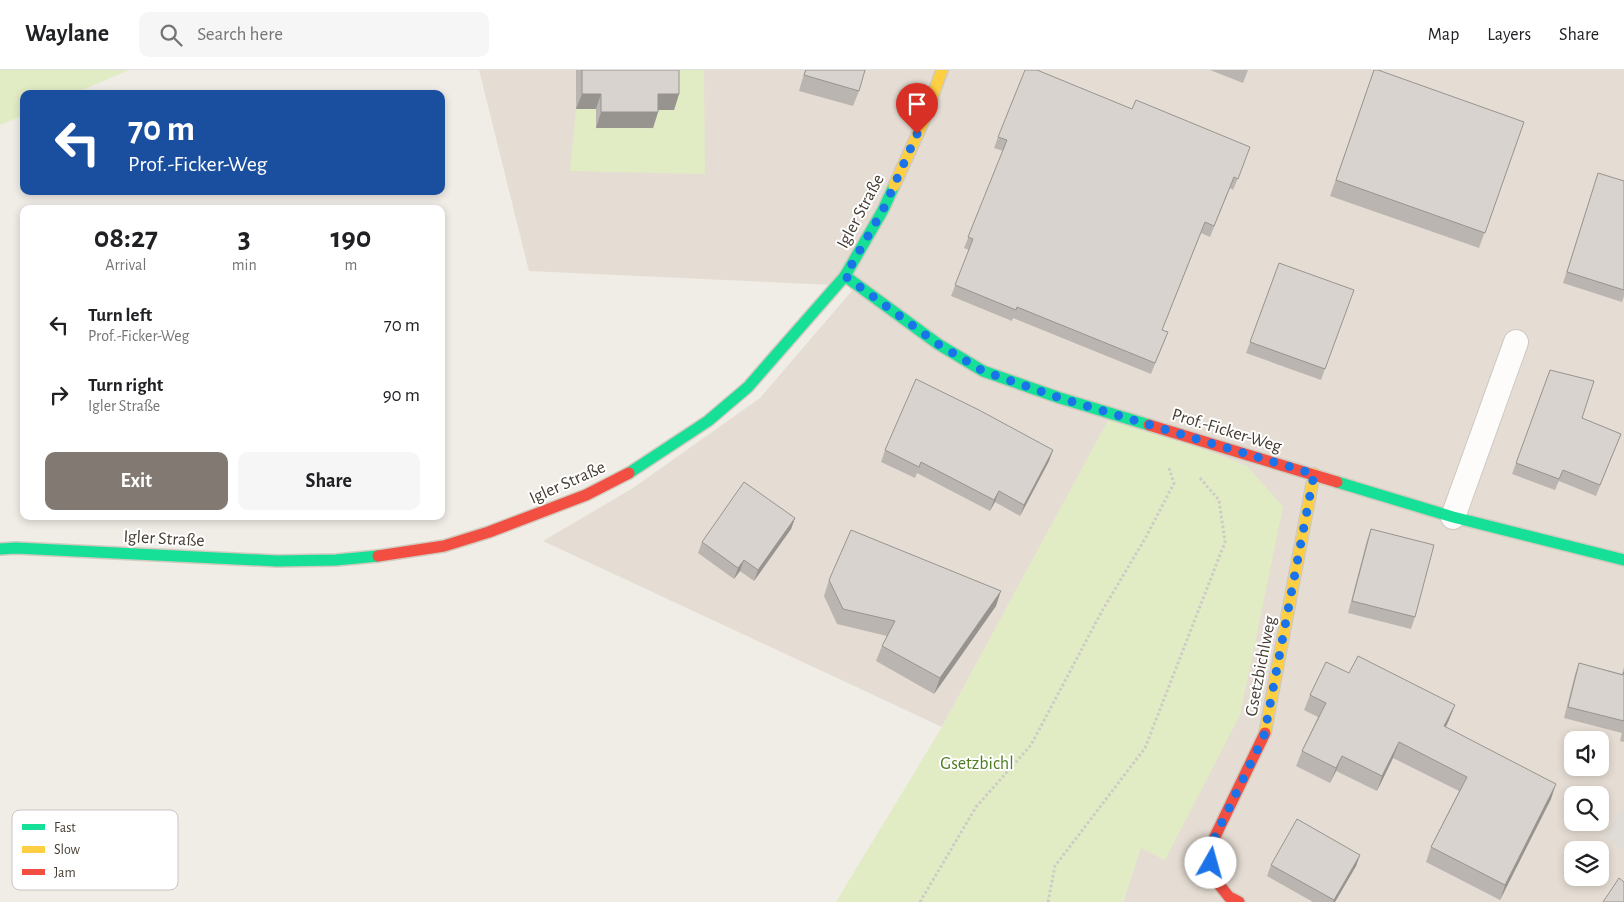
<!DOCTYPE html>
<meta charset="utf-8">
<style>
:root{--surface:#fff;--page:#f6f6f6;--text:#202124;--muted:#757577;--line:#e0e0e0;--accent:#827a72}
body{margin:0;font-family:"Alegreya Sans",sans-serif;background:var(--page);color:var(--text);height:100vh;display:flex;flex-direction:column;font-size:19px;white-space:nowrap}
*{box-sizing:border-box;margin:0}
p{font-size:16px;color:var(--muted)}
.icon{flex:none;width:28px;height:28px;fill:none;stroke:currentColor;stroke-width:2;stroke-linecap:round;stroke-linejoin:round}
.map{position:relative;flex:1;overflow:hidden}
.sheet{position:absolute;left:20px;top:135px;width:425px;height:315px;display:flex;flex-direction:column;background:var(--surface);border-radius:10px;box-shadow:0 2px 8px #0003}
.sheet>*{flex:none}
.guide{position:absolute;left:20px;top:20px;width:425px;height:105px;border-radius:10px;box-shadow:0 2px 8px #0003;background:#1a4fa0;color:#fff;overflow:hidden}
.fabs{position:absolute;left:1564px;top:661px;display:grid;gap:10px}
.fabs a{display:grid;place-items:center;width:45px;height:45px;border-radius:10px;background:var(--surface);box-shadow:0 2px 8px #0003;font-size:25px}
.pin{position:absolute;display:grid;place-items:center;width:42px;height:42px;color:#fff;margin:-51px -21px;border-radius:50% 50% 50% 0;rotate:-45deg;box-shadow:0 0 5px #0007}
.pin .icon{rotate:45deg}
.me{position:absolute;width:55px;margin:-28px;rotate:7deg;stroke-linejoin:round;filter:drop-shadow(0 0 4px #0008)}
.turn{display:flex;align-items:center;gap:18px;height:105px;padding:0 25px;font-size:22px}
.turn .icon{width:65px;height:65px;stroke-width:2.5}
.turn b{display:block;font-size:35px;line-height:42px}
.eta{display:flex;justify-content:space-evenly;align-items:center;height:85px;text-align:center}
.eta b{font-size:30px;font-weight:700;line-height:35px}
.button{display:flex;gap:10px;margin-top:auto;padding:10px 25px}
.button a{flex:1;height:58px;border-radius:10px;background:var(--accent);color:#fff;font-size:20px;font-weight:700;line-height:58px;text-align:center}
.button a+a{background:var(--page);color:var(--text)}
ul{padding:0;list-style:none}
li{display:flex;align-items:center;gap:15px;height:70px;padding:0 25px}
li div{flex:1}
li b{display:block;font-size:19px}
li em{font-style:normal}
header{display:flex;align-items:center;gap:30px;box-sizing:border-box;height:70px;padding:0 25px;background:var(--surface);border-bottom:1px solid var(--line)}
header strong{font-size:24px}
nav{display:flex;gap:28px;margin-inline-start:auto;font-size:18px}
.search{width:350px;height:45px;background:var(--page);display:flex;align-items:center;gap:12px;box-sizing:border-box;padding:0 18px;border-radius:10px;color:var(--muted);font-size:19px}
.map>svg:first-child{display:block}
.residential{fill:#e5ddd3;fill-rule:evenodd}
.green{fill:#e1ecc4}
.parking{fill:#dfdbd6}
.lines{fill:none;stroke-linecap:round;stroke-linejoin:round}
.lane-casing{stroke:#ccc8c2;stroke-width:26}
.fast-casing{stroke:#d1cabe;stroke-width:14}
.slow-casing{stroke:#d1cabe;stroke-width:14}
.jam-casing{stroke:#d1cabe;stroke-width:14}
.path{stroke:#cecac6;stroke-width:3;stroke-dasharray:2.5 2.5;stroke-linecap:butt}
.lane{stroke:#fdfcfb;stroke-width:24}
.fast{stroke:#16e098;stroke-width:11}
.slow{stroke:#ffcf43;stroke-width:11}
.jam{stroke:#f24e42;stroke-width:11}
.wall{fill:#bab5b1}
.shaded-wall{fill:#979490}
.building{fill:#d8d3ce;stroke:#979490}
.route{stroke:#1a73e8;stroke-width:9;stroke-dasharray:0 16.2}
.labels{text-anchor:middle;stroke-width:4;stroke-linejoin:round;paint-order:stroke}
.street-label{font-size:18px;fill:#463d33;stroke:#fff}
.park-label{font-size:18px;fill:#4d7c22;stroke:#fff}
.key{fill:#fff;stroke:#c8c5c2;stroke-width:1}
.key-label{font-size:14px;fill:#463d33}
</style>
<header>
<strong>Waylane</strong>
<div class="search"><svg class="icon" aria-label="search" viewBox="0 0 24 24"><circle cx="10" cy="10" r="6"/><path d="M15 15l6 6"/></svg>Search here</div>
<nav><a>Map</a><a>Layers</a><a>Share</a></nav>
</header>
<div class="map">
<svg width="1624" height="832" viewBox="0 0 1624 832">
<rect width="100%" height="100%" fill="#f0ece6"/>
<path class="residential" d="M479,0H1624V832H1123L1141,777L1165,790L1112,344L942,657L543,471L633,418L760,328L856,216L529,201ZM1572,670H1600V698H1572ZM1572,725H1600V752H1572ZM1572,780H1600V808H1572Z"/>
<g class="green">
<path d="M0,0H129L73,24H24V45L0,55Z"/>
<path d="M672,0H704L705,104L570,101L576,39H596V59C613,56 635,56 653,59V40Z"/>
<path d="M1112,343L1247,396L1283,437L1240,645L1165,790L1141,778L1123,832H836L942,657Z"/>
</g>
<path class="parking" d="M1621,738L1624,740V779L1604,767Z"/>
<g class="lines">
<defs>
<path id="lane" d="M1453,447L1516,272"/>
<g id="fast">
<path d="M845,206L938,274L983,301L1060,328L1149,355"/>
<path d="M629,403L708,351L748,317L845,206L883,140L894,116"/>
<path d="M1337,412L1453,447L1624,490"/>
<path d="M0,479L16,478L277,491L336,490L378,486"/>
</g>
<g id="slow">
<path d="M894,116L924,50L942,0"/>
<path d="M1265,663L1314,404"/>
</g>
<g id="jam">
<path d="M1149,355L1337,412"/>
<path d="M378,486L444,476L489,462L586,425L629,403"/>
<path d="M1239,832L1229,827L1213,807L1209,779L1265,663"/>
</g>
</defs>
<use href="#lane" class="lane-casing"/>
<use href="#fast" class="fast-casing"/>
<use href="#slow" class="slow-casing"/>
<use href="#jam" class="jam-casing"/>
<g class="path">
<path d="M920,832L976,737L1031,675L1102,541L1146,467L1174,413L1169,398"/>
<path d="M1048,832L1055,796L1145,678L1225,472L1219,430L1200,408"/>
</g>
<use href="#lane" class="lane"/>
<use href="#fast" class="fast"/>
<use href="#slow" class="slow"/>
<use href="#jam" class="jam"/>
</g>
<g class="wall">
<path d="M576,0H679V24L674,40H658V42L653,58H596V39H576Z"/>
<path d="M805,0H865L859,21L853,36L799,21Z"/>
<path d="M1210,0H1248L1243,13Z"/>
<path d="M1374,0L1524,52L1479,178L1330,126Z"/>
<path d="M998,67L1246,88L1233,120L1230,118L1210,167L1201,163L1162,260L1168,262L1151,304L1013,248L1012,251L951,226L969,180L964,178L1003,81L994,78Z"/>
<path d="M1598,103L1624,111V226L1622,232L1563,213Z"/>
<path d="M1279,193L1325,299L1321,310L1246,283Z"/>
<path d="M1550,300L1582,348L1621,364L1596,426L1559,411L1555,420L1512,404Z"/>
<path d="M885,380H1053L1049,391L1020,446L995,432L990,441L917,403L915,408L881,392Z"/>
<path d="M795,448L791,459L754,511L740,501L734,509L698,483L702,472Z"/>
<path d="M1371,459L1415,547L1411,559L1348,543L1367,470Z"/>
<path d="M829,510L996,536L934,624L876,591L882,576L887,566L837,554L824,526Z"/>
<path d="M1579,593L1622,604L1624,597V672L1620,671L1622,663L1564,648L1575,604Z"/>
<path d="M1349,603L1455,635L1446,657L1551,729L1500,830L1426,792L1431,777L1459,721L1393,688L1377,721L1336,701L1330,713L1296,696L1302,681L1318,647L1304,640L1310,625Z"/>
<path d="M1360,785L1356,796L1335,832H1313L1267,806L1271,795Z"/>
</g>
<g class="shaded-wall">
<path d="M582,24H601L596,39H576Z"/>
<path d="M658,24H679L674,40H653Z"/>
<path d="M601,42H658L653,58H596Z"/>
<path d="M1053,380L1049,391L1020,446L1024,435Z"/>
<path d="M999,421L995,432L990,441L994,430Z"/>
<path d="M795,448L791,459L754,511L758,500Z"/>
<path d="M744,490L740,501L734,509L738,498Z"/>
<path d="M1001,521L996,536L934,624L940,608Z"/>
<path d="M1455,635L1449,650L1438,672L1444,656Z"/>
<path d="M1399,672L1393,688L1377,721L1382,706Z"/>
<path d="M1342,686L1336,701L1330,713L1336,698Z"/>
<path d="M1556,714L1551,729L1500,830L1505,815Z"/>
<path d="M1360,785L1356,796L1335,832H1333Z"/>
</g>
<g class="building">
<path d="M582,0H679V24H658V42H601V24H582Z"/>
<path d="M806,0H865L859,21L804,5Z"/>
<path d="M1025,0H1037L1132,39L1136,30L1250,77L1238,109L1234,107L1214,156L1205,152L1162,260L1168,262L1155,293L1017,237L1016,240L955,215L973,169L968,167L1007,70L998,67Z"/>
<path d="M1374,0H1378L1524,52L1485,163L1336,110Z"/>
<path d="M1598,103L1624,111V220L1567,202Z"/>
<path d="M1279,193L1354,220L1325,299L1250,272Z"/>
<path d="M1550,300L1594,311L1582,348L1621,364L1600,415L1563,400L1559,409L1516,393Z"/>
<path d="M916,309L979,340L1053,380L1024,435L999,421L994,430L921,392L919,397L885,380Z"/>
<path d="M744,412L795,448L758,500L744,490L738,498L702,472Z"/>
<path d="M1371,459L1434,475L1415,547L1352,531Z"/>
<path d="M851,460L1001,521L940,608L882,576L895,551L843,539L829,510Z"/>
<path d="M1358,586L1455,635L1444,656L1556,714L1505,815L1431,777L1467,707L1399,672L1382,706L1342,686L1336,698L1302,681L1326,633L1310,625L1326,592L1349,603Z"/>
<path d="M1579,593L1623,605L1624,602V651L1568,637Z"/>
<path d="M1297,749L1360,785L1334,830L1271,795Z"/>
<path d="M1619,808L1624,812V832H1603Z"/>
</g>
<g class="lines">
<path class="route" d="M917,64L883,140L845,206L938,274L983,301L1060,328L1314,404L1264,666L1209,779L1211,793"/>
</g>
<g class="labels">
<g class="street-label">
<text transform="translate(860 141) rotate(-62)" y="6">Igler Straße</text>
<text transform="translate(1227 360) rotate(17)" y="6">Prof.-Ficker-Weg</text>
<text transform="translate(567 412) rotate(-24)" y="6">Igler Straße</text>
<text transform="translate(164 468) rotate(3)" y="6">Igler Straße</text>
<text transform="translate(1260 596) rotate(-79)" y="6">Gsetzbichlweg</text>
</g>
<g class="park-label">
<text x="977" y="699">Gsetzbichl</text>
</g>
</g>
<rect x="12" y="740" width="166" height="80" rx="8" class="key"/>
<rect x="22" y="754" width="23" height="6" fill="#16e098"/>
<rect x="22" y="776" width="23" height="7" fill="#ffcf43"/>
<rect x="22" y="799" width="23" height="6" fill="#f24e42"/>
<g class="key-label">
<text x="54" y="762">Fast</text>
<text x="54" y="784">Slow</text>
<text x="54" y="807">Jam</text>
</g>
</svg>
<div class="fabs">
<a><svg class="icon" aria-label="sound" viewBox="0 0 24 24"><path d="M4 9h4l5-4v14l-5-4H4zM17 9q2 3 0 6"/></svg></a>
<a><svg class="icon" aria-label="search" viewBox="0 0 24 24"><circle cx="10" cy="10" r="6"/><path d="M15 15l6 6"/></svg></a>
<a><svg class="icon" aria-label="layers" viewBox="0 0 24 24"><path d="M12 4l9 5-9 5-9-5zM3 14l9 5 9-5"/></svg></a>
</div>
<div class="pin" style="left:917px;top:64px;background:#d93025"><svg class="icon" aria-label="arrive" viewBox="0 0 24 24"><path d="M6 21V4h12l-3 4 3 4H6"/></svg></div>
<svg class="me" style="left:1211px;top:793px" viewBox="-20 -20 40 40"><circle r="19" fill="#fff"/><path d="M0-13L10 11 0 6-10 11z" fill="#1a73e8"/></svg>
<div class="guide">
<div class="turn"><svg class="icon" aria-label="left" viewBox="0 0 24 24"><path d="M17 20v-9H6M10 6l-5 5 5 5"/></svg><div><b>70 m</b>Prof.-Ficker-Weg</div></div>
</div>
<section class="sheet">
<div class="eta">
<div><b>08:27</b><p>Arrival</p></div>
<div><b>3</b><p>min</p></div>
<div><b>190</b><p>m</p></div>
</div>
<ul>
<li><svg class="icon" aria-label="left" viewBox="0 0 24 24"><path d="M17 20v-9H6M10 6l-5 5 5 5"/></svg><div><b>Turn left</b><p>Prof.-Ficker-Weg</p></div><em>70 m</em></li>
<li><svg class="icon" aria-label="right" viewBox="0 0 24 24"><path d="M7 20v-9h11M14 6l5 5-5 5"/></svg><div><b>Turn right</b><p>Igler Straße</p></div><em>90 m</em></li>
</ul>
<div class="button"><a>Exit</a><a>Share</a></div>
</section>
</div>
